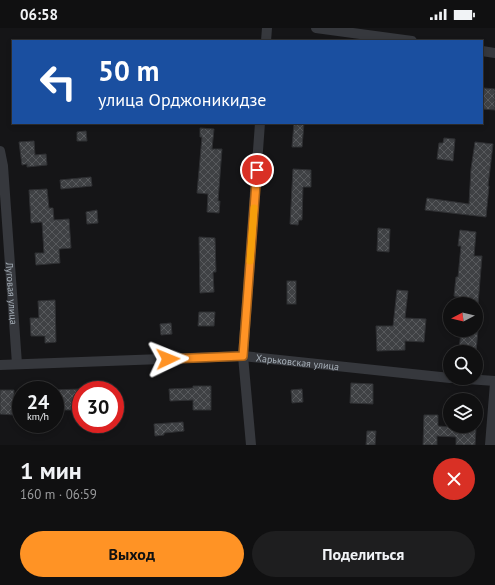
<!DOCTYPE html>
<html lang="ru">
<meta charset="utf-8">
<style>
:root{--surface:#101011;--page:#1e1e1f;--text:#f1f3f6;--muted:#9c9d9f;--line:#303031;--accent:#ff9325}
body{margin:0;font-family:"PT Sans",sans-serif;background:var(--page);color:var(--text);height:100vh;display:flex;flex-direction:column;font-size:15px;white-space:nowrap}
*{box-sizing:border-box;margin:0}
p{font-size:13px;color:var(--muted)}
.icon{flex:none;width:22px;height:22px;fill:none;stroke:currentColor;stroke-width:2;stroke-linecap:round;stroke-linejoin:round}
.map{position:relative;height:417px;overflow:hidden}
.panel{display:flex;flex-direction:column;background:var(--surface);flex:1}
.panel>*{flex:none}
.banner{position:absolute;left:12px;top:12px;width:471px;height:84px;border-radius:0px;box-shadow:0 2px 6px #0003,0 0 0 1px var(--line);background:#1a4fa0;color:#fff;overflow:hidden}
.needle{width:26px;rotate:263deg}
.buttons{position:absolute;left:443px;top:269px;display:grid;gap:8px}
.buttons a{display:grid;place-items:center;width:40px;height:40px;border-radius:50%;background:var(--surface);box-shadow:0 2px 6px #0003,0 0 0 1px var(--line);font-size:20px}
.speed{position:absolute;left:12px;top:353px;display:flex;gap:8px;font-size:20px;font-weight:700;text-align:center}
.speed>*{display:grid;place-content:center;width:52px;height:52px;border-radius:50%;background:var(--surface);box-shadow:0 2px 6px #0003,0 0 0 1px var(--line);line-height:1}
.speed small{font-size:10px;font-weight:400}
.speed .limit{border:6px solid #d22;background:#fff;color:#111}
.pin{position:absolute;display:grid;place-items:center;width:34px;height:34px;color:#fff;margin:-17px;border:2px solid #fff;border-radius:50%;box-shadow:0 1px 4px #0007}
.me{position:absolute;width:44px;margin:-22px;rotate:88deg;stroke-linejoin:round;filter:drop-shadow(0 0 3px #0008)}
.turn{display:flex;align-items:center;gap:14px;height:84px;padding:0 20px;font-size:18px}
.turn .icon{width:52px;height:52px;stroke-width:2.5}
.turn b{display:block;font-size:28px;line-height:34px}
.round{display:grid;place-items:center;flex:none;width:42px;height:42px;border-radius:21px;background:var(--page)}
.summary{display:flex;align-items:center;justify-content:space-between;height:68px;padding:0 20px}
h1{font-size:24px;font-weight:700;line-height:30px}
.cta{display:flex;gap:8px;margin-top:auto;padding:8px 20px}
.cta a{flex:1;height:46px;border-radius:24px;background:var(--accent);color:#111;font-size:16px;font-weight:700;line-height:46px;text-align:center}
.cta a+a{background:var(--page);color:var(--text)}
.status{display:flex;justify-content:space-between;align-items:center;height:28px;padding:0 20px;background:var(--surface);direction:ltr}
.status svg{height:11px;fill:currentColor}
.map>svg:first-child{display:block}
.building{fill:url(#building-cross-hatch);stroke:#2f3033}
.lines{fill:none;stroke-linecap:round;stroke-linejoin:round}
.street{stroke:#36383d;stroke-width:10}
.route-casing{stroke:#a66018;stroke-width:10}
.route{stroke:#ff9325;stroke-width:7}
.slow{stroke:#f59e0b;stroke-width:7}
.labels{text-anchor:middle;stroke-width:4;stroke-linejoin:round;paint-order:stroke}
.street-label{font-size:10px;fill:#a6afb8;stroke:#101012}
</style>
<div class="status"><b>06:58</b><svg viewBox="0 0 49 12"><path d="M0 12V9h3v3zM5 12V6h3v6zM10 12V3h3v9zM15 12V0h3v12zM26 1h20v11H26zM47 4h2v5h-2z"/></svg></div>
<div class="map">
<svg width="495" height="417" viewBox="0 0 495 417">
<defs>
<pattern id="building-cross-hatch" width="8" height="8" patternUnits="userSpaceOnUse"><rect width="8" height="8" fill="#3f4144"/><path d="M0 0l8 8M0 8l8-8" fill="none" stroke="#585a5d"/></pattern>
</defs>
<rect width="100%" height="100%" fill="#151517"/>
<g class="building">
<path d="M484,60L495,61V82L482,81V67H483Z"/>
<path d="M294,95H304L302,119H292Z"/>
<path d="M200,100L214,101L212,121H222L218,173H220L219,185L207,184L208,166L197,165L202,109H200Z"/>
<path d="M86,103L87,113H77V104Z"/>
<path d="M444,110L455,111L453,133L437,131L439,115H443Z"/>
<path d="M34,113L35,127L46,126L47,137L27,139V136L22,137L19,114Z"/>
<path d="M475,114L493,116L488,158H489L486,189L425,182L427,170L469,176L471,141Z"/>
<path d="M293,141L311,142V159H303L302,192H299L298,197L290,196Z"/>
<path d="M91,149L92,158L61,161L60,152Z"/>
<path d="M47,161L49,180H53L54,192L69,191L71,220L59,221L60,235L36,237L35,225H44L42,194L31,195L29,162Z"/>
<path d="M97,182L98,195L87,196L86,184Z"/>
<path d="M378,200L390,201L389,224L377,223Z"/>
<path d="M460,202L476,204L474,228H482L478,276H457L458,269L454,268L456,249H458L461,218H458Z"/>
<path d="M199,209L215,210L216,244H213L214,264L200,265Z"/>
<rect x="287" y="253" width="9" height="23"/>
<path d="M397,262L408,263L405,290L426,291L424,314L405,313V322L377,323L376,298H393Z"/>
<path d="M55,272L56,314L45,315V308H31L30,290H39L38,273Z"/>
<path d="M199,284H215L214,298H198Z"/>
<path d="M171,295L172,306L161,307L160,296Z"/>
<path d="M461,302H478L476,324H459Z"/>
<path d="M351,355L373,356V376L350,375Z"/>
<path d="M193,358H211V382H193V372L170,373L169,361L193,360Z"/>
<path d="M80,361V382H55V362Z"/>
<path d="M302,361L303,374L292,375L291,362Z"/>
<path d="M0,362H14V387L0,386Z"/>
<path d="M424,387H438V398L476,401L475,417H456V409L437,408V417H423Z"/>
<path d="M183,394L184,403L164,405V407L155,408L154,396Z"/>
<path d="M367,403H376L375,417H366Z"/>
</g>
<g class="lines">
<g class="street">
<path d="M316,0L412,13"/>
<path d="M266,13L267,0"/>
<path d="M482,23L495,25"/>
<path id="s1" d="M0,123L3,138L17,336"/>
<path id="s2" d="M0,337L243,328L450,350"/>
<path d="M453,350L495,353"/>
<path d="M251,417L243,328L260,95"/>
<path d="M490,417L495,355"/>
</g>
</g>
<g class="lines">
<defs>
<path id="route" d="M168,331L243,328L257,142"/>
</defs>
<use href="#route" class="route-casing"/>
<use href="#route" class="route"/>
<path class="slow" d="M250,233L254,180"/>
</g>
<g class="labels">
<g class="street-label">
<text dy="4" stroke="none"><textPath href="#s1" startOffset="143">Луговая улица</textPath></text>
<text dy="4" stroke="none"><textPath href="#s2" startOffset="298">Харьковская улица</textPath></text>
</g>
</g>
</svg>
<div class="buttons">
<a><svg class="needle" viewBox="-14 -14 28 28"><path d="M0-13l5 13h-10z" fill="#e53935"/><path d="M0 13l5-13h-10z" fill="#9c9d9f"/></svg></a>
<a><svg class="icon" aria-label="search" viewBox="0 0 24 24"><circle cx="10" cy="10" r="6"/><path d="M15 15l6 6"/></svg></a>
<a><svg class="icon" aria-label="layers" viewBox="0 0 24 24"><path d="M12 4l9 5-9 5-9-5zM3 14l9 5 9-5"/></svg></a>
</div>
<div class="speed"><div>24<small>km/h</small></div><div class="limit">30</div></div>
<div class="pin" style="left:257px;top:142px;background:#d93025"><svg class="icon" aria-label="arrive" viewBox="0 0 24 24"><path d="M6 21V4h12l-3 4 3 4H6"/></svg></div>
<svg class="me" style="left:168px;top:331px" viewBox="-20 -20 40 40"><path d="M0-17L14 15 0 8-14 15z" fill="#ff9325" stroke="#fff" stroke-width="4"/></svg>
<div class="banner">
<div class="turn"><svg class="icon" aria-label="left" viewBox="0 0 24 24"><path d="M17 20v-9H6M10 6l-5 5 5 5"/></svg><div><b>50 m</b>улица Орджоникидзе</div></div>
</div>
</div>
<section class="panel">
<div class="summary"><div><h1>1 мин</h1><p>160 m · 06:59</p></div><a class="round" style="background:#d93025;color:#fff"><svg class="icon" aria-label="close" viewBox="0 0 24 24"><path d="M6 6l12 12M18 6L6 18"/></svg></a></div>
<div class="cta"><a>Выход</a><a>Поделиться</a></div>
</section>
